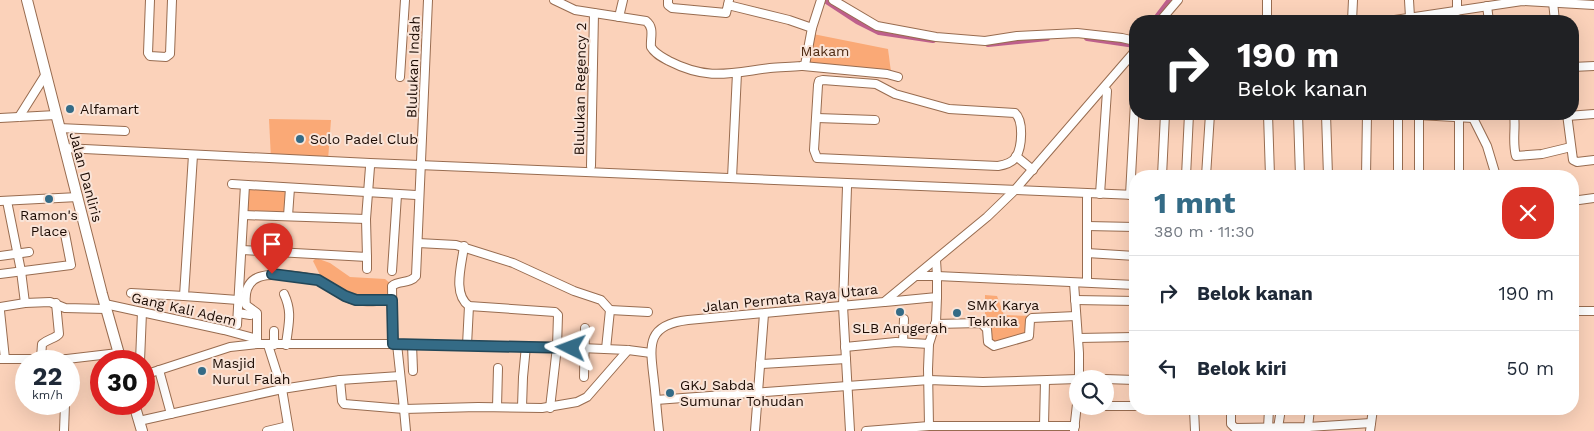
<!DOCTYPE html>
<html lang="id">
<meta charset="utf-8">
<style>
:root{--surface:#fff;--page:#f6f6f7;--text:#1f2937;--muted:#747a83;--line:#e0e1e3;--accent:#346b86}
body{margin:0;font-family:"Work Sans",sans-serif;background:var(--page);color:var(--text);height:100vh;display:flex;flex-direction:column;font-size:19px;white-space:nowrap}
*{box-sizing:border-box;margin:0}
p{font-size:16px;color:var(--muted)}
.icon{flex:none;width:28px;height:28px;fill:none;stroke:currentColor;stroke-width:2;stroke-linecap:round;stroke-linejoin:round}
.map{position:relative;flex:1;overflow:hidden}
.panel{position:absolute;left:1129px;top:170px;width:450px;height:245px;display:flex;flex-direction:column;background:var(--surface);border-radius:20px;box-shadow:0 5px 20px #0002}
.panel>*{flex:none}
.banner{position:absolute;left:1129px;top:15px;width:450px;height:105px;border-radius:20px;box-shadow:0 5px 20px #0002;background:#202124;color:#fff;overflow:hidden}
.fabs{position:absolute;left:1069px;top:370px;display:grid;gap:10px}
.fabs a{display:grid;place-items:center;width:45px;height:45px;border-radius:50%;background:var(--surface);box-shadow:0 5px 20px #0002;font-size:25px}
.speed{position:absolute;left:15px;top:350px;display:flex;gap:10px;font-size:25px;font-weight:700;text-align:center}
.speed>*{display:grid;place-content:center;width:65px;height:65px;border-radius:50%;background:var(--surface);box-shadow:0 5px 20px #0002;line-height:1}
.speed small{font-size:12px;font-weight:400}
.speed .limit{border:8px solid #d22;background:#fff;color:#111}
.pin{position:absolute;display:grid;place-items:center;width:42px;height:42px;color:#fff;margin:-51px -21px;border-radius:50% 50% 50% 0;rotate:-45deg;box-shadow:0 0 5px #0007}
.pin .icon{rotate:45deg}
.me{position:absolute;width:55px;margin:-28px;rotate:273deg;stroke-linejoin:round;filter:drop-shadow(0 0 4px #0008)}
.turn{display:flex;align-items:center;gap:18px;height:105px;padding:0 25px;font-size:22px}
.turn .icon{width:65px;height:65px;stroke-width:2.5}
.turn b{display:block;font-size:35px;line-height:42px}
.round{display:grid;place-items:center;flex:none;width:52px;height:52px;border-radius:20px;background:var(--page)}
.overview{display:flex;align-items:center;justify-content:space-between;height:85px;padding:0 25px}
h1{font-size:30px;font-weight:700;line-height:38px;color:var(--accent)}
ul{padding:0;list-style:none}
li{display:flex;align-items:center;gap:15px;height:75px;padding:0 25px;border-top:1px solid var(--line)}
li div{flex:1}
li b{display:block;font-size:19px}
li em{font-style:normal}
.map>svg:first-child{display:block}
.green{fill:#faa976}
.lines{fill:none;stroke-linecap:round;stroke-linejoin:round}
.canal{stroke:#be608c;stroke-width:6}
.street-casing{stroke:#986c50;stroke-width:10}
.secondary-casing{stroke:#986c50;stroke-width:12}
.street{stroke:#fff;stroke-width:8}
.secondary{stroke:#fff;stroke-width:10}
.route-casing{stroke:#224657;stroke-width:12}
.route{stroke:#346b86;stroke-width:9}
.poi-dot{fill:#346b86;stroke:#f9e4d8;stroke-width:2}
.labels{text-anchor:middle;stroke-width:4;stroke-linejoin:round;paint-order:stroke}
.park-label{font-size:14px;fill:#4f2b13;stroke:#f9e4d8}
.street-label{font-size:14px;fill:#1c0b03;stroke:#f9e4d8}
.poi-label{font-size:14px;fill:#1c0b03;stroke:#f9e4d8;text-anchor:start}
</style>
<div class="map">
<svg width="1594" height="431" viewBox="0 0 1594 431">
<rect width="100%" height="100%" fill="#fbd2ba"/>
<g class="green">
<path d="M813,34L888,49L891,72L807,64Z"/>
<path d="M269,119L331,120L328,160L271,159Z"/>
<path d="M247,187L288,190L286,214H246Z"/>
<path d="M316,258L330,263L350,277L385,279L391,284V296L359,299L340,290L321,277L313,261Z"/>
<path d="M985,295L997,296L1004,315L1029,316V334L991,344L985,324Z"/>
</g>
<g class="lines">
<g class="canal">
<path d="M825,0L857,21L879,32L933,40"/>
<path d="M1154,21L1170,0"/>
<path d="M1087,38L1135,45"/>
<path d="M988,44L1047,38"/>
</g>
<defs>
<g id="street">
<path d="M150,0L148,53L150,56L166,57L170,54L172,0"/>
<path d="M554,0L575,10L646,21C655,28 650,38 651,47C655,54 662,57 669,61C708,81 730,73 770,68C780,67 790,67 801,66L805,65L812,28L821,0"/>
<path d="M668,0V5L672,8L726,13L728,5"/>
<path d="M729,0L728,5L789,20L812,28"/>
<path d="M833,0L877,26L936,37L985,41L1017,36L1077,33L1122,38L1135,41"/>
<path d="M1267,0V21"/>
<path d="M1409,0L1410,17"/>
<path d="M1457,0V11"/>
<path d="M1553,2L1555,21"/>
<path d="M1487,6L1489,21"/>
<path d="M619,17L623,0"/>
<path d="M1160,21L1178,0"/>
<path d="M1352,21L1353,0"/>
<path d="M1388,21L1522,1L1594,5"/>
<path d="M803,66L887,74L898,77"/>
<path d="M1572,67L1594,66"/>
<path d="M400,77L405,0"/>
<path d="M823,80L876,84L895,94L949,109L1015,113C1024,121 1022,147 1016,157C1012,163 1004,165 998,166L817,158L814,150L818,85L819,81Z"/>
<path d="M1268,114L1270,176"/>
<path d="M1298,114L1300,176"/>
<path d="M1326,114L1328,176"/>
<path d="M1398,114V176"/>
<path d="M1400,114L1473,118"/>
<path d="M1419,114V176"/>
<path d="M1477,114L1473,118L1487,146L1496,176"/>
<path d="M1514,114C1516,128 1512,142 1516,156L1542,154L1571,147"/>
<path d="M1567,114L1573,160L1577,162L1594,160"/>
<path d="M1567,116L1594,114"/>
<path d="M19,117L46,74"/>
<path d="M0,118L56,115"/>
<path d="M817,118L875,120"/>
<path d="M59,128L125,131"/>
<path d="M64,148L370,163L1135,195"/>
<path d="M193,155L184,296L238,300"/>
<path d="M1016,156L1033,170"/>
<path d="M591,166L594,13"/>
<path d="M1162,176L1165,114"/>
<path d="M1186,176L1189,114"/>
<path d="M1206,176L1210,114"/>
<path d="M1366,176L1367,114"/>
<path d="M1459,176V118"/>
<path d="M732,178L737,73"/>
<path d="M232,184L416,195"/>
<path d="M847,187L843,306L850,431"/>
<path d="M1100,194L1107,91"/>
<path d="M1130,195L1135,102"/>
<path d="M1087,198V279"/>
<path d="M0,201L78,197"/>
<path d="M7,201L21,271L25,303"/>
<path d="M1572,201L1594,198"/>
<path d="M244,215L366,219"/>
<path d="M288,216L290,188"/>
<path d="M1087,226L1135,227"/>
<path d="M418,243L456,245L513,263L574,291L601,300L610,310L606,349"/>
<path d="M464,246C462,264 452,294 469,306L555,312L558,315L557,347L550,408"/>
<path d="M242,250L367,257L366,219L370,167"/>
<path d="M1087,253L1135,256"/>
<path d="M0,256L29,252"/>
<path d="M367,257V269"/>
<path d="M392,271L397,195"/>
<path d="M0,274L71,265L65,234"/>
<path d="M917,276H937L936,260"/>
<path d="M1074,283L1079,353V379"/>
<path d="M131,293L184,296"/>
<path d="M284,294C293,313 288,325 286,345"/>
<path d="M1075,300L1135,301"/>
<path d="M885,302L937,297V276L1135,285"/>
<path d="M105,304L224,330L257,339"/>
<path d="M0,307L25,303L50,302L65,308L106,309"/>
<path d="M610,310L648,312"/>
<path d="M0,311L5,359"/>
<path d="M1572,311H1594"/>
<path d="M238,313L250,315"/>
<path d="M935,324L981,323L987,329L988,342L994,346L1029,336L1030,320L1032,318L1076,316"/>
<path d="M237,325L245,185"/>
<path d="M274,331V345"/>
<path d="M1078,338L1135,337"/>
<path d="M903,342L904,319"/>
<path d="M257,344V313L246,305C242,272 269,273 294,276C302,277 312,278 320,281C332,286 341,297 354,300C366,303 380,300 392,300"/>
<path d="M393,344L392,286C399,280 410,284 416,276L428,0"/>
<path d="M412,344L413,371"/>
<path d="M268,345L282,389L289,431"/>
<path d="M467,345L469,306"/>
<path d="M845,347L896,342L929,344L936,322L937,297"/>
<path d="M41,358L42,344C48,339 56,338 59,334L56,303"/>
<path d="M0,359H67L118,353"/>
<path d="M140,361L142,312"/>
<path d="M760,364L846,359"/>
<path d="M159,370L171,414"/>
<path d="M144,375L230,347L257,344H393L557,347L628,350L651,353"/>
<path d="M584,377L585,328"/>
<path d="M1105,379L1135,380"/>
<path d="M340,380L342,401L344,404L404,409L397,344"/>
<path d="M656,400L929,380L983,382L1078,379"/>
<path d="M1105,406H1135"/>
<path d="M497,407L498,368"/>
<path d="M522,407L523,377L526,346"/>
<path d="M1194,409L1195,431"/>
<path d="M1231,409V424L1235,428L1308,427L1371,423"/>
<path d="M139,421L282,389L340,380L400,376"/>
<path d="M1044,425L1045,381"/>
<path d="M929,426L928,369L929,344"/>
<path d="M1308,427L1310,409"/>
<path d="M1268,428L1269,409"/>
<path d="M1278,428L1281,409"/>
<path d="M64,431L65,404"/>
<path d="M267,431L288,426"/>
<path d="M406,431L404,409L478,407L542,408L577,402L587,397L628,350"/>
<path d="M659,431C657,414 656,398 654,381C650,346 645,325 688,320L884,302L987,217L1014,191L1135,51"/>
<path d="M755,431L764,314"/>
<path d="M866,431L929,426H1075"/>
<path d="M1074,431L1078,395"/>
<path d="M1370,431L1373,409"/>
</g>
<g id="secondary">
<path d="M27,0L102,294L121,361"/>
<path d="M134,404L142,431"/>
</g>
</defs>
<use href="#street" class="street-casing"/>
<use href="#secondary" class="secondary-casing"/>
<use href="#street" class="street"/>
<use href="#secondary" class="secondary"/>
</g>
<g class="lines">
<defs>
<path id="route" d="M272,274L318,280L345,296L356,300H392L393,344L571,348"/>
</defs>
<use href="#route" class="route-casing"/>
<use href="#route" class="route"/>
</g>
<g class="poi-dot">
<circle cx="70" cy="109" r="5"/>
<circle cx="300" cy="139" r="5"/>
<circle cx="49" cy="199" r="5"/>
<circle cx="900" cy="312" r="5"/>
<circle cx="957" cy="313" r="5"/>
<circle cx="202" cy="371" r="5"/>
<circle cx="670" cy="393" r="5"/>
</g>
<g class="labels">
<g class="park-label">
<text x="825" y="56">Makam</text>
</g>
<g class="street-label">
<text transform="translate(413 67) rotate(-88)" y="5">Blulukan Indah</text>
<text transform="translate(580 89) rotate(-89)" y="5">Blulukan Regency 2</text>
<text transform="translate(86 177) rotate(75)" y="5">Jalan Danliris</text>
<text transform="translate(790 298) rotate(-6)" y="5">Jalan Permata Raya Utara</text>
<text transform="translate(184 309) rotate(13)" y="5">Gang Kali Adem</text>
</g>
<g class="poi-label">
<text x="80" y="114">Alfamart</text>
<text x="310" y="144">Solo Padel Club</text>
<text x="49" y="220" text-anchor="middle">Ramon's<tspan x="49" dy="16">Place</tspan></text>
<text x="967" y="310">SMK Karya<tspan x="967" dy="16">Teknika</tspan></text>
<text x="900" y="333" text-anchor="middle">SLB Anugerah</text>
<text x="212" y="368">Masjid<tspan x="212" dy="16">Nurul Falah</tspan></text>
<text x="680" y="390">GKJ Sabda<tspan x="680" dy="16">Sumunar Tohudan</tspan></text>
</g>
</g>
</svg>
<div class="fabs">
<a><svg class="icon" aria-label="search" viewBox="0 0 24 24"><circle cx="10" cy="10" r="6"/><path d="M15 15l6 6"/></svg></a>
</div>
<div class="speed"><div>22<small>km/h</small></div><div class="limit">30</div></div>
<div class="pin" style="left:272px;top:274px;background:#d93025"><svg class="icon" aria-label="arrive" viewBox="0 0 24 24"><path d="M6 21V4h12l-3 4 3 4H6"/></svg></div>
<svg class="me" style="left:571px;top:348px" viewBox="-20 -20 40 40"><path d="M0-17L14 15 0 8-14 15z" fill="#346b86" stroke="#fff" stroke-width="4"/></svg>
<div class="banner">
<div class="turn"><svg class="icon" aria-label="right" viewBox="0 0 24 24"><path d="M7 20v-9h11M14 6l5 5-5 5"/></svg><div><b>190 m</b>Belok kanan</div></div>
</div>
<section class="panel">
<div class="overview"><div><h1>1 mnt</h1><p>380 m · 11:30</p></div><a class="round" style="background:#d93025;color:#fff"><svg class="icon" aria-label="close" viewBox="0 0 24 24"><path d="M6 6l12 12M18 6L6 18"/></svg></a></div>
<ul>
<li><svg class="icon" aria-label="right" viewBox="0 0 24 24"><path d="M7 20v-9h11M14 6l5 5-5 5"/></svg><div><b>Belok kanan</b></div><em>190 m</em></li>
<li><svg class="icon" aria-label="left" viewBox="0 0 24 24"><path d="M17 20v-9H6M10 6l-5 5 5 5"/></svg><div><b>Belok kiri</b></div><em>50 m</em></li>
</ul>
</section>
</div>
